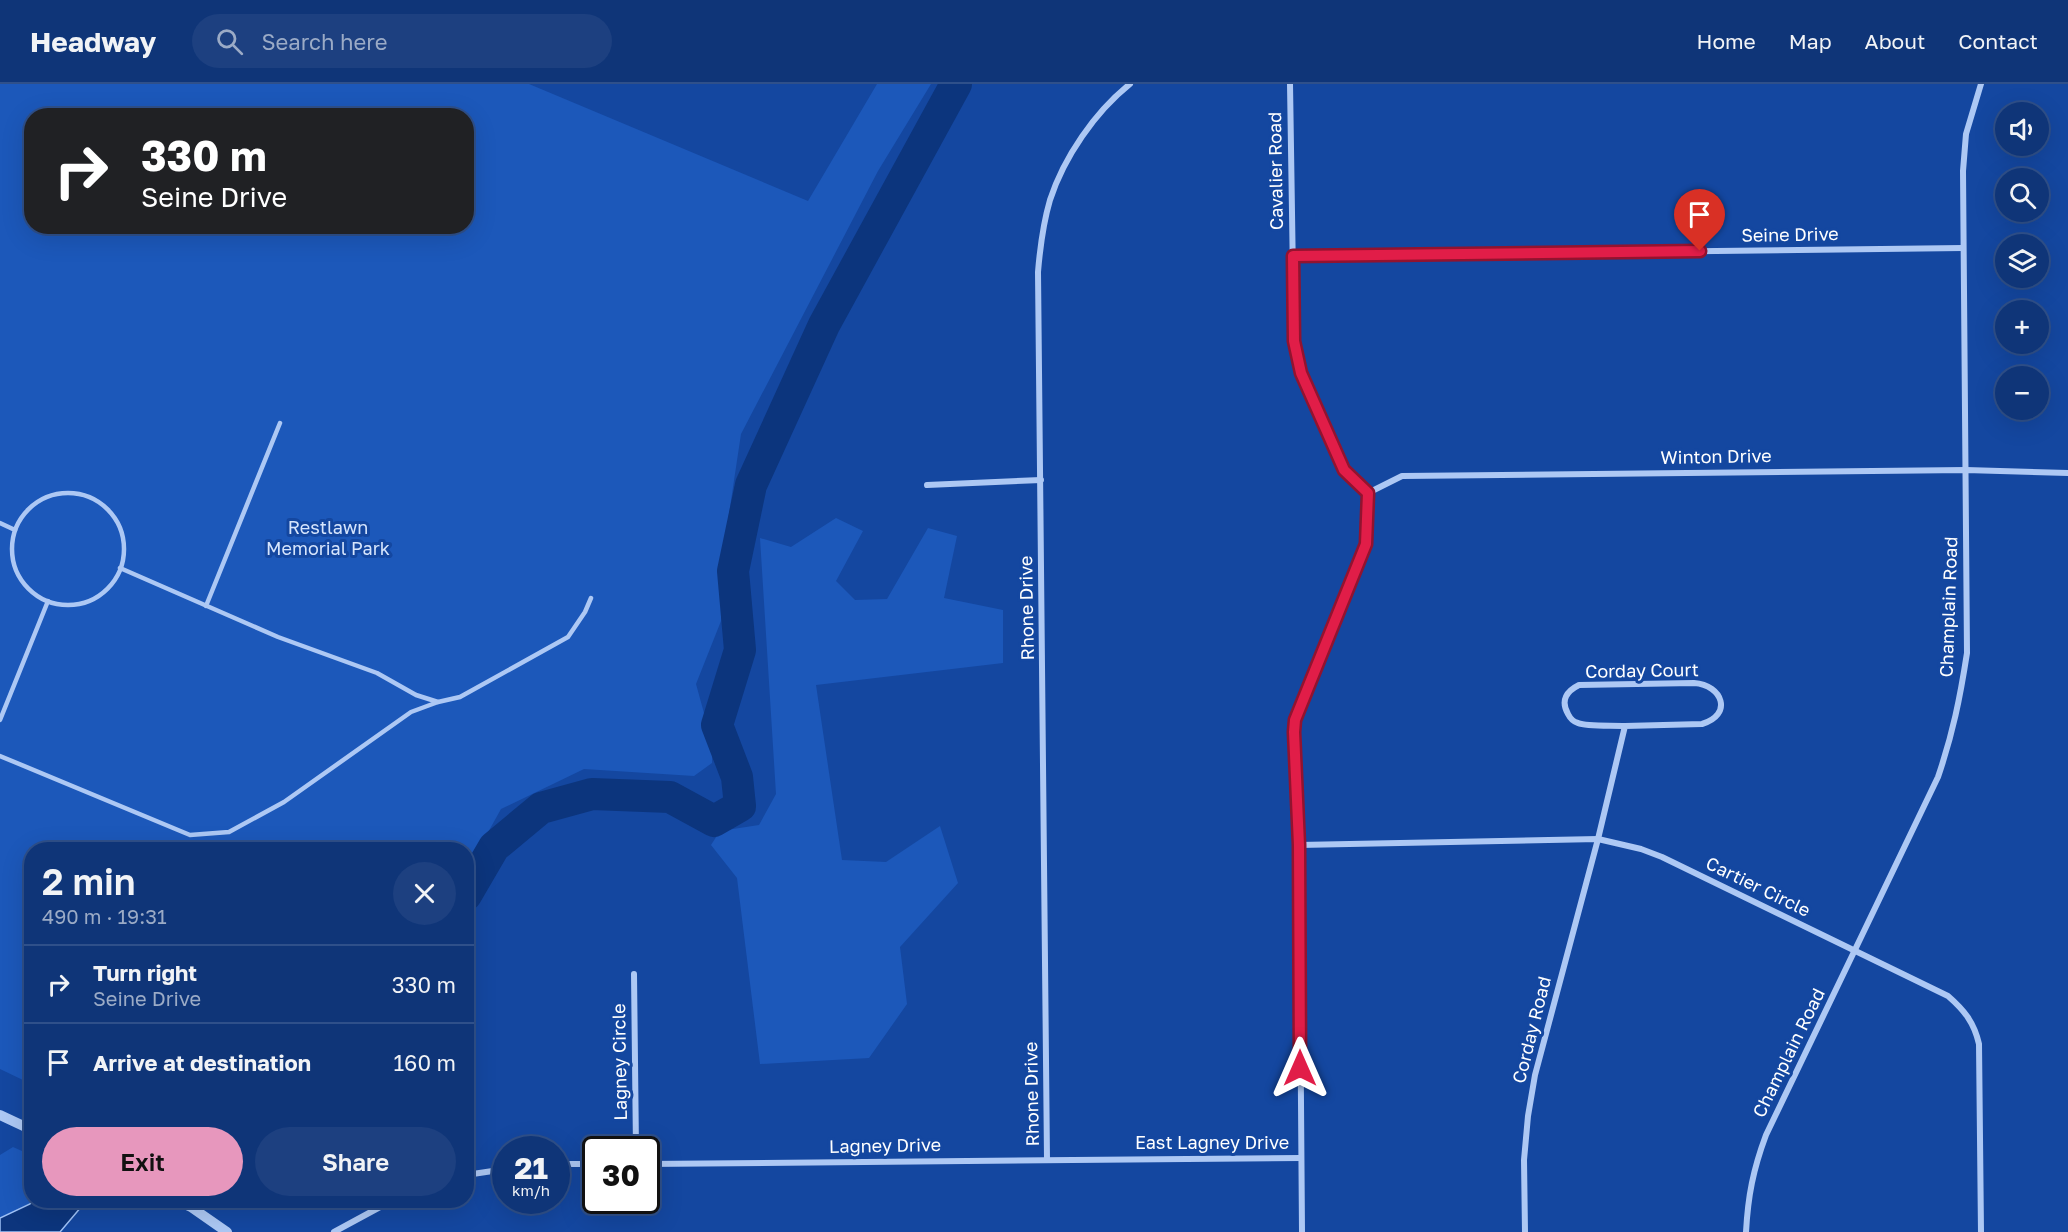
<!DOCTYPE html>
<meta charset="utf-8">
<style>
:root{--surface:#0f3578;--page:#1d4080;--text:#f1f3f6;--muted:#9babc6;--line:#2f508a;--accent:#e797bd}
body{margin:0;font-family:"Golos Text",sans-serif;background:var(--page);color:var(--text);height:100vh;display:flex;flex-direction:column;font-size:22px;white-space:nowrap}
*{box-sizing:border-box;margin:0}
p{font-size:20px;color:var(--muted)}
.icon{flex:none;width:33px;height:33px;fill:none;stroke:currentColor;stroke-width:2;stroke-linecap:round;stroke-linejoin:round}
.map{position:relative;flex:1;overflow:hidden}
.panel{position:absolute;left:24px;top:758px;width:450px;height:366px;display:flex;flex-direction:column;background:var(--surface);border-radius:24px;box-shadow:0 6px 24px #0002,0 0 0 2px var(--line)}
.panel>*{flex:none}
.guide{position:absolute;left:24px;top:24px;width:450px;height:126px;border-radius:24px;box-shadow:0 6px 24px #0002,0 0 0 2px var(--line);background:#202124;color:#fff;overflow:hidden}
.fabs{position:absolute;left:1995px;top:18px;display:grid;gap:12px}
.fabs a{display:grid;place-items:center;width:54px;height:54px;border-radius:50%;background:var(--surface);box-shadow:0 6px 24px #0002,0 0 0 2px var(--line);font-size:30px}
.speed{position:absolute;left:492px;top:1052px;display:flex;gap:12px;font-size:30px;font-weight:700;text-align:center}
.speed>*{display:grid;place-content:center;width:78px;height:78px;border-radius:50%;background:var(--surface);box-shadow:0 6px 24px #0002,0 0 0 2px var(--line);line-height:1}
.speed small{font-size:15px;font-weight:400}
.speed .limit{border:3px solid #111;border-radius:9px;background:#fff;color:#111}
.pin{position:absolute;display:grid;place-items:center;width:51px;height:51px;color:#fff;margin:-62px -26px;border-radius:50% 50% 50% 0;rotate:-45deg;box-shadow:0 0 6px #0007}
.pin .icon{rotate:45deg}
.me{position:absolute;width:66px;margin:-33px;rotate:0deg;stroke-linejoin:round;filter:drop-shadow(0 0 4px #0008)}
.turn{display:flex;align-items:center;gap:21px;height:126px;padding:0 18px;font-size:27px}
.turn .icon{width:78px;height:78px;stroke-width:2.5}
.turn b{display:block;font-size:42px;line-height:51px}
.round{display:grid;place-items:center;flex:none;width:63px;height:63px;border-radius:32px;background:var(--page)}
.headline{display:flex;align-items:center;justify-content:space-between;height:102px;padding:0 18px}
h1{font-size:36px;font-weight:600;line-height:45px}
.cta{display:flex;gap:12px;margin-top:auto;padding:12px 18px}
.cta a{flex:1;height:69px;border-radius:36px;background:var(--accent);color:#111;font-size:24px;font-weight:600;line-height:69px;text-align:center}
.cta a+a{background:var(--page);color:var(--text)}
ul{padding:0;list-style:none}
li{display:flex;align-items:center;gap:18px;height:78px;padding:0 18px;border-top:2px solid var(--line)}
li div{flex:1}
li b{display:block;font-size:22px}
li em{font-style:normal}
header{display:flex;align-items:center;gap:36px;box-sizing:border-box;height:84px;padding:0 30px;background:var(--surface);border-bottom:2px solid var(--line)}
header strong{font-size:28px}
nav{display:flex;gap:33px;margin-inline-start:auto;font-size:21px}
.search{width:420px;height:54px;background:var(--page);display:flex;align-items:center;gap:15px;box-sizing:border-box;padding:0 21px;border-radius:33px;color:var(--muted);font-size:22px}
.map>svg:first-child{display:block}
.green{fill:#1c58ba;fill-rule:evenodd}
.water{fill:#0c357d;stroke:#9fc2f7;stroke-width:1.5}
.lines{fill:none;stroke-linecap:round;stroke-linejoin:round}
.river{stroke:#0c357d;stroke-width:32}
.service{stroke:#adc8f4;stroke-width:4.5}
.minor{stroke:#adc8f4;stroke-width:6}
.tertiary{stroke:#adc8f4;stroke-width:10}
.route-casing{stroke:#92132f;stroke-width:15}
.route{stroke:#e11d48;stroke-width:10}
.labels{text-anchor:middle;stroke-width:6;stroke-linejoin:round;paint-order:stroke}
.street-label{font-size:18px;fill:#fff;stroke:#1447a0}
.park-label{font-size:18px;fill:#d6e5fd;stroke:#1447a0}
</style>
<header>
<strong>Headway</strong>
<div class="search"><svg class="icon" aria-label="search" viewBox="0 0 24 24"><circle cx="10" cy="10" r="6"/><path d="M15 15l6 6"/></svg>Search here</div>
<nav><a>Home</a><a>Map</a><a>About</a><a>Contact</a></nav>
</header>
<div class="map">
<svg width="2068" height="1148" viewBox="0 0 2068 1148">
<rect width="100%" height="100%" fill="#1447a0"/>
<g class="green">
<path d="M0,0H529L808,117L877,0H931L878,87L741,350L721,483V537L696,600L712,658V679L694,692L584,685L501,725L467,786L466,765H32L31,1003L25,997L0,985ZM32,32H466V142H32Z"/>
<path d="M836,434L863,447L836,497L855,516L887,515L928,444L957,452L944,514L1003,526V579L816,601L842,776L886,778L940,742L958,799L900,863L907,920L869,974L760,980L737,794L711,761L720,747L759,741L776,710L760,454L791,463Z"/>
<path d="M13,1063L31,1071L33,1116L30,1120L0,1134V1071Z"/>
</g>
<path class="water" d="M33,1116H87L60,1148H0V1134L30,1120Z"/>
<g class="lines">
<path class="river" d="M466,811L494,763L541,724L592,710L670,713L714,737L740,722L737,693L717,641L740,566L733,487L751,401L824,241L956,0"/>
<g class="service">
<circle cx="68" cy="465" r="56"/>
<path d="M0,439L15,446"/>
<path d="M120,484L278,553L377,589L416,611L438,618L460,613L568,553L585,528L591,514"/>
<path d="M206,522L280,339"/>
<path d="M0,636L48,517"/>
<path d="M0,672L190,751L229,748L284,718L411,628L438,618"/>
</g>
<g class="minor">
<path d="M1290,0L1294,257L1301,289L1344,386L1368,409L1366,460L1295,636L1294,648L1299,761L1302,1148"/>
<path d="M1293,172L1963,164"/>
<path d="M927,401L1041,396"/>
<path d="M1368,409L1402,392L1966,386L2068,389"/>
<path d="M1299,761L1598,755L1641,765L1662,773L1948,912C1964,926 1974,938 1979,960L1981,1148"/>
<path d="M634,890L636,1065"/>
<path d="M1047,1075L1038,188C1040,164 1043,140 1050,116C1064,73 1095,28 1130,0"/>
<path d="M556,1080H596"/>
<path d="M646,1080L1301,1074"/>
<path d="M466,1091L506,1085"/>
<path d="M334,1148L393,1116"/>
<path d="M1525,1148L1524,1076L1528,1032L1535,991L1598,755L1625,642L1702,640C1733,631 1723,601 1694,599L1579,601C1567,607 1560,616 1568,630C1570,634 1574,638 1578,639C1587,643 1614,641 1625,642"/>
<path d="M1746,1148C1748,1112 1753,1086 1766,1051L1938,693C1953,649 1960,614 1967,569L1963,87L1966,50L1981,0"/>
</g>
<g class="tertiary">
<path d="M0,1031L32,1046"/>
<path d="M176,1116L191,1123L227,1148"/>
</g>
</g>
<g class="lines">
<defs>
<path id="route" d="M1300,984L1299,761L1294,648L1295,636L1366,460L1368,409L1344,386L1301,289L1294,257L1293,172L1700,167"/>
</defs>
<use href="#route" class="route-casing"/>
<use href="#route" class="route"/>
</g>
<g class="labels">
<g class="street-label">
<text transform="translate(1276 87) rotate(-91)" y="6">Cavalier Road</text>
<text transform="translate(1790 151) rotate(-1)" y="6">Seine Drive</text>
<text transform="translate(1716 373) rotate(-1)" y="6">Winton Drive</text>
<text transform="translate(1949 523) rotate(-88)" y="6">Champlain Road</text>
<text transform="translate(1027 524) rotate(-91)" y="6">Rhone Drive</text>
<text transform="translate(1642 587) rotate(-1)" y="6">Corday Court</text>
<text transform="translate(1758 803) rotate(26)" y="6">Cartier Circle</text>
<text transform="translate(1532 946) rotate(-76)" y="6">Corday Road</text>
<text transform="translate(1789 969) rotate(-64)" y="6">Champlain Road</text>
<text transform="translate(620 978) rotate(-91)" y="6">Lagney Circle</text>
<text transform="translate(1032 1010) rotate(-91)" y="6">Rhone Drive</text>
<text x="1212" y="1065">East Lagney Drive</text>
<text transform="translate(885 1062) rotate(-1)" y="6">Lagney Drive</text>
</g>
<g class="park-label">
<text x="328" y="450">Restlawn<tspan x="328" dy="21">Memorial Park</tspan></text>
</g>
</g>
</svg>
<div class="fabs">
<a><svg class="icon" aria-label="sound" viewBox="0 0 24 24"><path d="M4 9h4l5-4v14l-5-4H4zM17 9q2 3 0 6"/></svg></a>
<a><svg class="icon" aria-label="search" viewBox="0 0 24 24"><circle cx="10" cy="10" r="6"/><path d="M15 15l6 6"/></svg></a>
<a><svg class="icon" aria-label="layers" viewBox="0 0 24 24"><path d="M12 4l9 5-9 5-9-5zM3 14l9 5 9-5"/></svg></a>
<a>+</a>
<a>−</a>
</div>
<div class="speed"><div>21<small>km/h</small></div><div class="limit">30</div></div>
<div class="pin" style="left:1700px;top:167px;background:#d93025"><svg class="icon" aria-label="arrive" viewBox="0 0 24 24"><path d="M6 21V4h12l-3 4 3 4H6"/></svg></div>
<svg class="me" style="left:1300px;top:984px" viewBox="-20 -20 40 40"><path d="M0-17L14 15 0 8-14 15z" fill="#e11d48" stroke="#fff" stroke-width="4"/></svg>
<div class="guide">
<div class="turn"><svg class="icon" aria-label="right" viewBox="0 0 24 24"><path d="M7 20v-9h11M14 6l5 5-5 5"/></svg><div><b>330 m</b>Seine Drive</div></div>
</div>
<section class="panel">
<div class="headline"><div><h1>2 min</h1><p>490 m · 19:31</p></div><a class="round"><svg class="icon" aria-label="close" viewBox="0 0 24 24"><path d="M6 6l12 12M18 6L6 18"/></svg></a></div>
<ul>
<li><svg class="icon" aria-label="right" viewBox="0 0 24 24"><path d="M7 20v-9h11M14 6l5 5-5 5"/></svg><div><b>Turn right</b><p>Seine Drive</p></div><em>330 m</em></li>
<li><svg class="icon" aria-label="arrive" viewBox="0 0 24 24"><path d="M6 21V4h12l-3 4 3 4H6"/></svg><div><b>Arrive at destination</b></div><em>160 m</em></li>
</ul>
<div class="cta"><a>Exit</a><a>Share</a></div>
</section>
</div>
